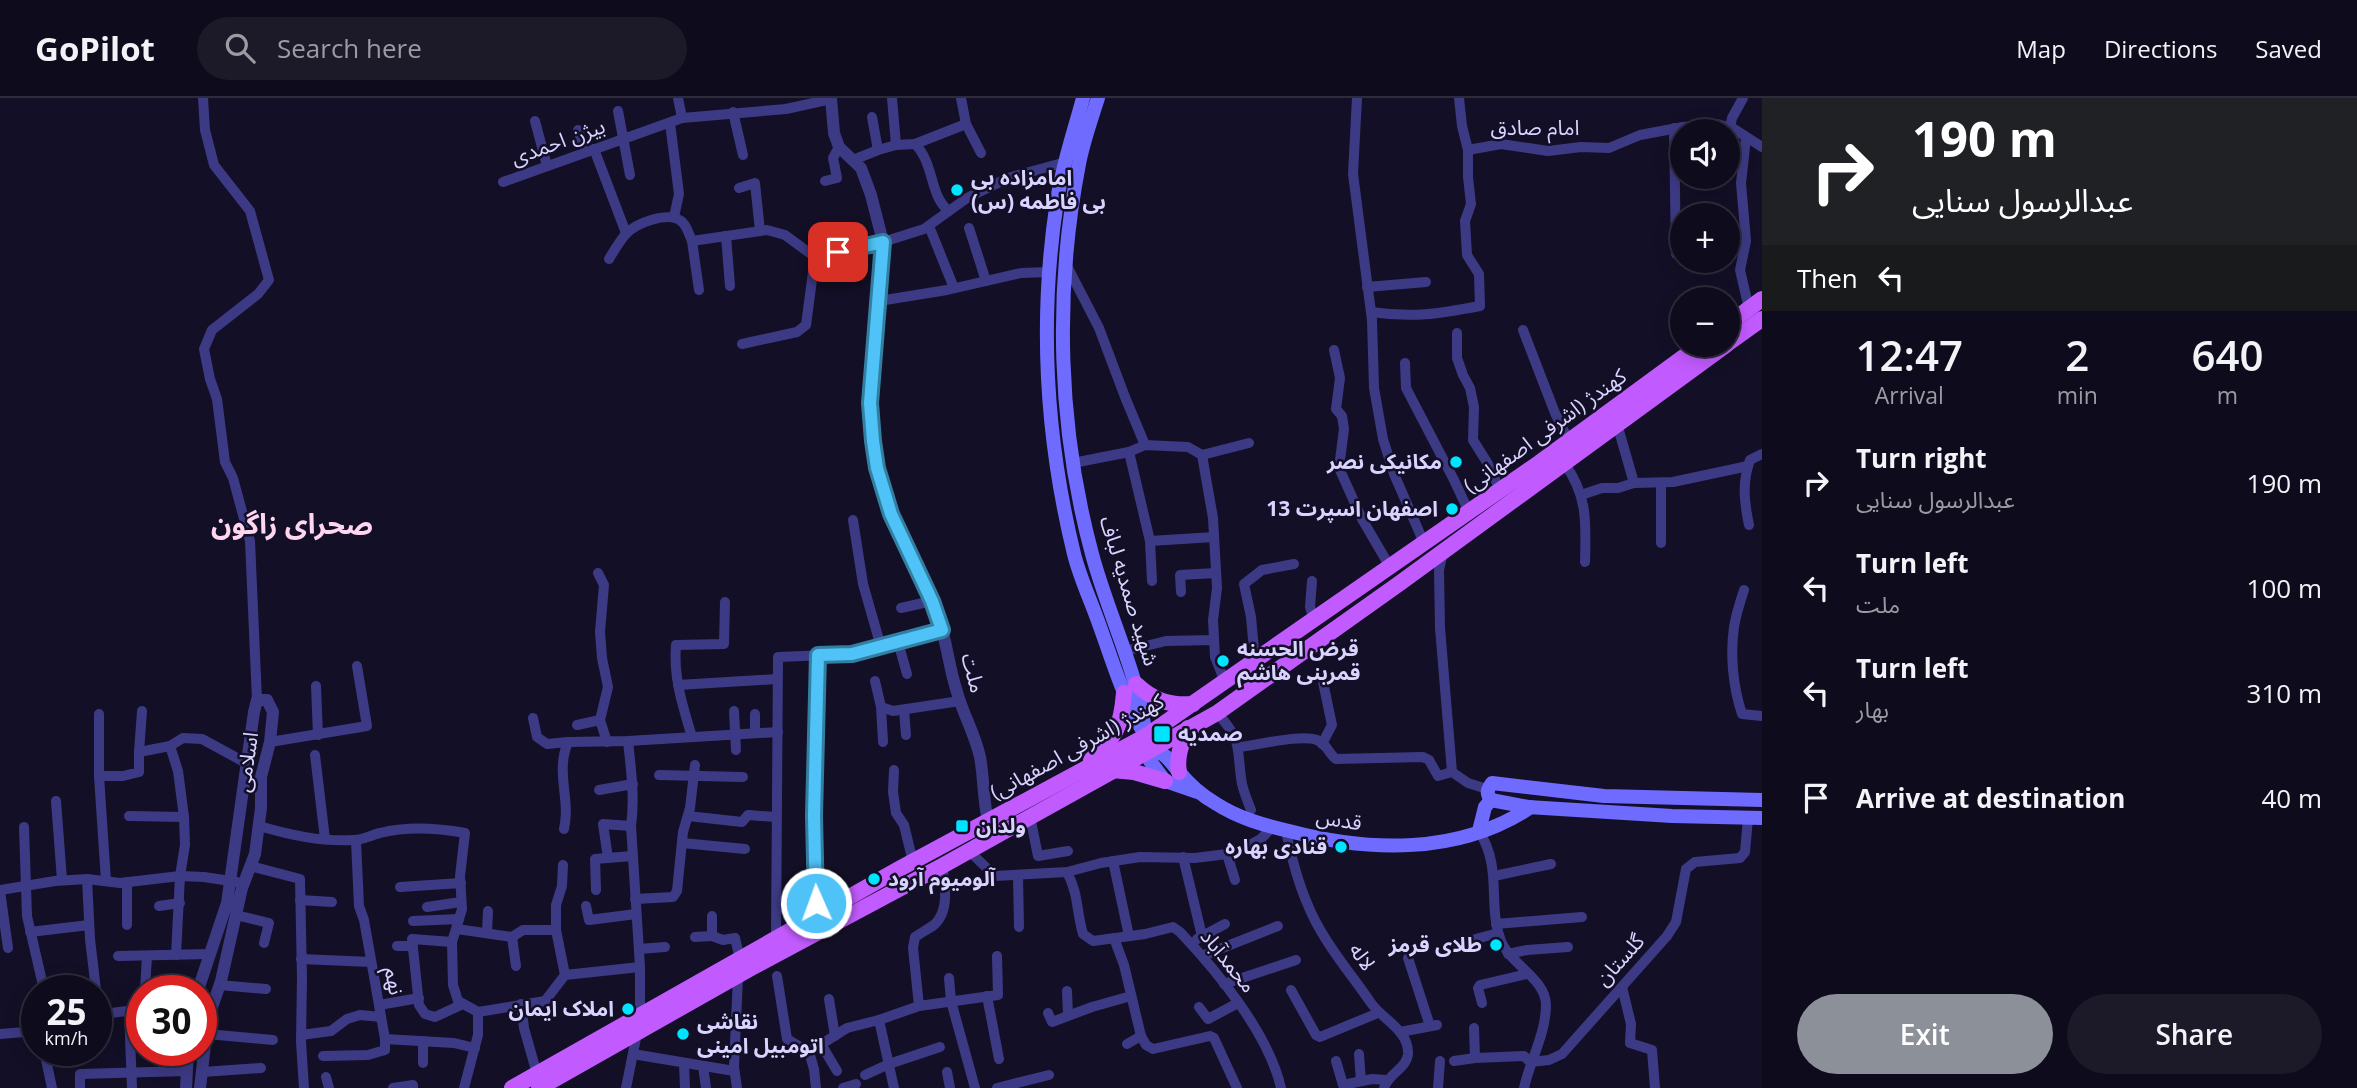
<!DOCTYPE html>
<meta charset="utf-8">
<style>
:root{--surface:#0e0b1c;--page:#1c1929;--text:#f1f3f6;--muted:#9b9ba3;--line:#2e2b3b;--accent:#8c9099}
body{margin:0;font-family:"Open Sans","Noto Sans Arabic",sans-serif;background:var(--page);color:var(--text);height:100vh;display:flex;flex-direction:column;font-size:26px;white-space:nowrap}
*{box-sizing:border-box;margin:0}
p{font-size:23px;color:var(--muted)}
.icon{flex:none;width:38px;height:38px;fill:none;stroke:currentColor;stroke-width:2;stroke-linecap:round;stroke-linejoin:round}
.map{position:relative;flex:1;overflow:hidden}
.details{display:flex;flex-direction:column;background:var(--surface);width:595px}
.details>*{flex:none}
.top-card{background:#202124;color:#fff;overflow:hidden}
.controls{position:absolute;left:1670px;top:21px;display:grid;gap:14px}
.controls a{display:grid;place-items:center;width:70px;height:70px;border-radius:50%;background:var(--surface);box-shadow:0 4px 18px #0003,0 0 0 2px var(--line);font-size:35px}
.speed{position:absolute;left:21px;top:877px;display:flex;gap:14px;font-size:35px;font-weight:700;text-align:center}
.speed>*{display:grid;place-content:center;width:91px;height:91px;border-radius:50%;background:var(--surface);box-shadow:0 4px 18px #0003,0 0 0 2px var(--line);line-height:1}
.speed small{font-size:18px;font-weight:400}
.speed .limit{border:10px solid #d22;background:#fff;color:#111}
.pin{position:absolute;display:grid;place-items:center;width:60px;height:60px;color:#fff;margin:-30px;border-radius:14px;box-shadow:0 4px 10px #0006}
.me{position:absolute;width:77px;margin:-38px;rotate:358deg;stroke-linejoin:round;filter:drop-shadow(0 0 5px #0008)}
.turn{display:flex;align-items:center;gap:24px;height:147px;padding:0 35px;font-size:32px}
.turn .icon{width:91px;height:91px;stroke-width:2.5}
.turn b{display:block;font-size:49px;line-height:60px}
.then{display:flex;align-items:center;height:66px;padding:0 35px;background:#0003;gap:14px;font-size:26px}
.eta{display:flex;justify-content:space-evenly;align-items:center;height:119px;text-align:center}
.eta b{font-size:42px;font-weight:600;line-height:49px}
.cta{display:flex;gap:14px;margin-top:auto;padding:14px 35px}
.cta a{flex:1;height:80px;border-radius:42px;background:var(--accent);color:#fff;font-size:28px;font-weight:600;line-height:80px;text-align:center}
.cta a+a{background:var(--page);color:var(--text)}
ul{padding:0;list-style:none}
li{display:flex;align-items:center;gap:21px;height:105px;padding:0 35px}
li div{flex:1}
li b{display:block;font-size:26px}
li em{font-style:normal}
header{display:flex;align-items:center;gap:42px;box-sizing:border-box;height:98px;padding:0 35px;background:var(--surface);border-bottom:2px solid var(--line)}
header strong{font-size:33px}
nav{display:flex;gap:38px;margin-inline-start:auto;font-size:24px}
.search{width:490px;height:63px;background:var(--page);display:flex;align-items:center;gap:18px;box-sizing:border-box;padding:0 24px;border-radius:38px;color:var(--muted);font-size:26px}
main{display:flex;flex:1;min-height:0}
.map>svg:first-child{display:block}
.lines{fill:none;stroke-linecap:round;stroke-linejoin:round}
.minor{stroke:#3d3a85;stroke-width:10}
.tertiary{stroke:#3d3a85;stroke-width:12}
.secondary{stroke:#6f6bff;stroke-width:14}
.primary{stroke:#c25bff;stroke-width:16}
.route-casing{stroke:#337fa1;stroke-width:18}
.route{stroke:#4fc3f7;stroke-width:12}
.poi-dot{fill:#00e5ff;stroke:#130f26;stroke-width:2.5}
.labels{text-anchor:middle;stroke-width:5;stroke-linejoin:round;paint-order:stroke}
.street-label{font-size:21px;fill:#d9d4ff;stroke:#130f26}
.poi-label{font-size:21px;font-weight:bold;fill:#d9d4ff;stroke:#130f26;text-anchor:start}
.district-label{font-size:28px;font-weight:bold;fill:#ffd6f0;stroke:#130f26}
</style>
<header>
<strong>GoPilot</strong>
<div class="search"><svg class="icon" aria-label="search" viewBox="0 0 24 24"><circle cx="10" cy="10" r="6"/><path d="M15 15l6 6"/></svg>Search here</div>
<nav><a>Map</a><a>Directions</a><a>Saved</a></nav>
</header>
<main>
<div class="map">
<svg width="1762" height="990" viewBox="0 0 1762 990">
<rect width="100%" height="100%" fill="#130f26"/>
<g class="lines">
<g class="minor">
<path d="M203,0L205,32L214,67L250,113L269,182L258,196L212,232L204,251L210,281L217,301L225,364L233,380L250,443L257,602"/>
<path d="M678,0L682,20"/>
<path d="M892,0L896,47"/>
<path d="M961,0L966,26L981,55"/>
<path d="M1357,0L1353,76L1372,222L1374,290L1383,341L1394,376L1424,445"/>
<path d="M618,13L630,77"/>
<path d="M733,14L743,57"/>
<path d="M872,19L878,52"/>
<path d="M535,23L547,68"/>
<path d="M670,25L679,96L674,119"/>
<path d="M1674,30L1676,156"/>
<path d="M1730,30L1732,20L1743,0"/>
<path d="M578,32L586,54"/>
<path d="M1746,40L1741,85L1746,143L1740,172L1749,211"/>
<path d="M915,46C935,66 929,98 949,113"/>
<path d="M594,51L626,135"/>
<path d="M1468,52L1501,46L1548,53L1581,49L1609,50L1640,37L1683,29L1717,26L1734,31L1762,49"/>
<path d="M853,62L878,52L896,47L915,46L966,26"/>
<path d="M825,83L837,80L833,60L839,49"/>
<path d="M503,84L682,20L786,11L831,1"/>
<path d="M739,90L755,85L760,133"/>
<path d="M929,128L954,190"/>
<path d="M969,130L986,183"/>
<path d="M726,138L730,188"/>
<path d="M692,143L699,192"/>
<path d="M609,161C614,153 619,144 625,137C635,125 668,113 681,123C687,127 689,137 692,143L767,132L785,137L815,159L883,144L924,131L967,100L1008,80L1066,64"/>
<path d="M1066,166L1099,230L1125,299L1145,347"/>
<path d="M1367,189L1426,184"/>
<path d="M879,203L947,192L1021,175L1048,174"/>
<path d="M1371,214C1413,220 1438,216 1480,208L1479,176L1467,157L1465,123L1471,106L1468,79V52L1462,28L1459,0"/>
<path d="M1523,232L1555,315L1569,343"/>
<path d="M1457,235V260L1463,277L1470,290L1474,309L1473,342L1488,366L1500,392"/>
<path d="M742,246L797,234L806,227L815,159"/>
<path d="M1334,252L1340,280L1336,311L1342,318L1344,331L1339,370L1362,421L1390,469"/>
<path d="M1405,265L1406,290L1454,382L1469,414"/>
<path d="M1617,326L1634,385"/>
<path d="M1129,354L1150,443L1152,483"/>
<path d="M1202,357L1249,345"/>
<path d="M1073,365L1129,354L1145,347L1188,349L1202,357L1213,420L1217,490L1213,522L1215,559L1225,584"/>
<path d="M1564,365C1588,397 1586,425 1585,464"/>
<path d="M1661,385V445"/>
<path d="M1581,397L1602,390H1618L1634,385L1673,384L1748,368"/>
<path d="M853,422L863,486L881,549"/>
<path d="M1749,427C1744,403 1742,384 1750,362L1762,356"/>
<path d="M1150,443L1214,439"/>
<path d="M1443,454L1439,472L1440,530L1452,674"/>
<path d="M598,475L604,487L600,534L602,560L608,589L600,622L607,644"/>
<path d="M1312,483L1310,509L1314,522"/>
<path d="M1744,492C1740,504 1736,516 1734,529C1730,557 1733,589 1742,616L1762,618"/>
<path d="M1181,494L1180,477L1216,475"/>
<path d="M901,510L932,503"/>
<path d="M898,544L907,576"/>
<path d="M1125,553L1166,543L1214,542"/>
<path d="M1255,563L1251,519L1244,486L1262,472L1294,466"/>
<path d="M875,583L881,609L893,613L960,603"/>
<path d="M678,587L777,581"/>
<path d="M316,588L318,637"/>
<path d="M881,609L883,644"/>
<path d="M904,612L906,637"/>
<path d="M734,613L736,652"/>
<path d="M1217,615C1244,644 1236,651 1242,686C1244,695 1248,704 1251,712"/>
<path d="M99,616V678L106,783"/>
<path d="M755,616V635"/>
<path d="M533,620L537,639L547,646L568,644C555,675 571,701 564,731"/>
<path d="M577,627L600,622"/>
<path d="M692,639C683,609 673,579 676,547L724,546L725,504"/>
<path d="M628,643C631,672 635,699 631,728L640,869V917"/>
<path d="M270,644L367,628L357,568"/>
<path d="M568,644L628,643L778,634"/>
<path d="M1322,646L1332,627L1323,584"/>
<path d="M170,648L178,673L184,719L185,747L180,778L176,857"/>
<path d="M1239,649C1259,647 1300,636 1317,642C1327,646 1329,656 1336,661L1423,659L1429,662L1438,678L1452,674"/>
<path d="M139,654L142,613"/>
<path d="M315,657L325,741"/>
<path d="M894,672L893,694L896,715L904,727L913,764"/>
<path d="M1452,674L1468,685L1487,691"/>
<path d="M659,677L743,679"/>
<path d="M99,678H123L139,674V654L170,648L183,640L202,641L246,665"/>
<path d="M599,692L633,686"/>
<path d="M56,703L62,782"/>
<path d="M129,718L184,719"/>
<path d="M688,718L742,724L748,717L776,719"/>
<path d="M1030,718L1038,758L1068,753"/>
<path d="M259,728C290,737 321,744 354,742C363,742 371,737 380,735C408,728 437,730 465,735L460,778L462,811L452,844L453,887L458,903L478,914V937L464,990"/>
<path d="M24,729L27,818L44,892"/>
<path d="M1286,733C1291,757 1297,782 1307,805C1321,841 1349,873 1371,905C1383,922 1409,932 1408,956C1407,970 1388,976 1384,990"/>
<path d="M1479,733C1503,771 1487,807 1501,843C1510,866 1546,881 1546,907C1546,935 1530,963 1524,990"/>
<path d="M356,743L359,808L364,822L385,941L454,945L475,950"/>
<path d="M682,745L745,751"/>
<path d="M969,753L995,778L1067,774L1101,765L1140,759L1195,760L1227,756L1239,753L1261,741L1272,729"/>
<path d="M1227,756L1235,782"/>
<path d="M1183,759L1202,838"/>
<path d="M608,760L603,726L631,728"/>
<path d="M1113,763L1129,838"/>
<path d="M563,767L562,788L556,807V832L565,877"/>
<path d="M250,768L300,781L302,880L301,944L304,990"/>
<path d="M1067,774C1079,797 1076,812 1083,836L1093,843L1145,836L1173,829L1180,834C1217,873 1269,936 1281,990"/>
<path d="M1018,778L1019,829"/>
<path d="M1494,778L1551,766"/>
<path d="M87,781L90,841L96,892"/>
<path d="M127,784V827"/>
<path d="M400,789L461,785"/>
<path d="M0,792L55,783L87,781L120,785L180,778L204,779L237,784"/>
<path d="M596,792L595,761L632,758"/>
<path d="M0,793L8,850"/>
<path d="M635,801L673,799L677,793L683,734L690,710L695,667"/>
<path d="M300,802L332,804"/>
<path d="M816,805L814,718L818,557"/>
<path d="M159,808L180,805"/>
<path d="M586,808L589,822L636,816"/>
<path d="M427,809L461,804"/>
<path d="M236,817L269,825L264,845"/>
<path d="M712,818V838L723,842L735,840L740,861"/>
<path d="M413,823L459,821"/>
<path d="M1496,826L1582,819"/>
<path d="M457,831L512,839L523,832H556"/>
<path d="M30,834L89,827"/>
<path d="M487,834L488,813"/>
<path d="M512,839L516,868"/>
<path d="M695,839L712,838"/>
<path d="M1114,840L1124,867L1141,938L1146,947L1153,951L1210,938L1214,940L1237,990"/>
<path d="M776,841L778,559L852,556L942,532"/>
<path d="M1197,841L1225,826"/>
<path d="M452,844L412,841L419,907L425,916L435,919L463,906"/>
<path d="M397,848H413"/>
<path d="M1446,849L1498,835"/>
<path d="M639,851L665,849"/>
<path d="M1508,856L1527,852L1568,849"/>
<path d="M118,858L209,856"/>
<path d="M1202,858L1278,828"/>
<path d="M1408,860L1430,928"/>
<path d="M301,861L371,864"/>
<path d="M777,878L787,941L809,954L814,971L816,990"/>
<path d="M949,880L951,903L975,990"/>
<path d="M1224,886L1296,862"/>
<path d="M219,887L266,891"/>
<path d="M1622,889L1631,926L1630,945L1652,952L1655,990"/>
<path d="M145,892L147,858"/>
<path d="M1291,892L1316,937L1320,939L1378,915"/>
<path d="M1067,893L1068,917"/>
<path d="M987,898L999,961"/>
<path d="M829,901L835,938"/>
<path d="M1482,905L1478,890L1480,887L1527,876"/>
<path d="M521,906L524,930L537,976"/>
<path d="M379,907L419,900"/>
<path d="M919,908L913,850L915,839C921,835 928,831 934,827C950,813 945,786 942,768"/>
<path d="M1199,909L1208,921L1238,905"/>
<path d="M129,913L132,990"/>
<path d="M478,914L545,903L565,877L640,869"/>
<path d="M1048,915L1052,924L1092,909L1131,898"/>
<path d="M96,917L142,911"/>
<path d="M879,922L894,990"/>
<path d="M1474,930L1475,960"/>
<path d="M1400,934L1437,927"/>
<path d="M0,936L37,933"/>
<path d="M207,936L273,942"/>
<path d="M301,937L331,933L347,921L360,917L381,919"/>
<path d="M821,946L837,973"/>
<path d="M1127,946L1141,938"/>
<path d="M44,952L52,990"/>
<path d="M809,954L847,930L879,922L919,908L998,897L997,858"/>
<path d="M633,956L734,973"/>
<path d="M1359,956L1361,983"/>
<path d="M323,958L368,957L385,952V941"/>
<path d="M1336,963L1343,987L1372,981L1387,982"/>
<path d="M1454,963L1475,960L1524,958L1530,964L1549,962L1562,956L1667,838L1676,824L1686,771L1695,764L1740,760L1745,754L1748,720"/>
<path d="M423,965V943"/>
<path d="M684,965L685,990"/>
<path d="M703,968L706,990"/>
<path d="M203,974L261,970"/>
<path d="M947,974L950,990"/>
<path d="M865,977L889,966L940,949"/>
<path d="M326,979L329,990"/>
<path d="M80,990V976L187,973"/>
<path d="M393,990L413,987V990"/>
<path d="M626,990L637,935"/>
<path d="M737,990L734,969L738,878"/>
<path d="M843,990L856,986"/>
<path d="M997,990L1049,977"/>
<path d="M1438,990L1440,963"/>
</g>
<g class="tertiary">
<path d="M831,0L834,35L839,49L861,70L871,97L883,144L870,305C870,343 877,385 893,419C908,453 929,486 939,521C947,545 949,570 957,594C963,616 975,636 980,659C984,680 983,702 988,723"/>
<path d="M198,892L227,805L254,614L257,602H267L273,614L270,644L261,679V710L255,756L242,790L221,883L208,921L200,990"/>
<path d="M186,990L188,952"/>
</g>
<g class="secondary">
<path d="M1083,0C1074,34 1062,68 1057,103C1039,220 1046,341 1074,456C1080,480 1091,503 1099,526C1113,564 1124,604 1146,638"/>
<path d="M1098,0C1091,22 1083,44 1079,66C1054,195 1058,330 1092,456C1108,516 1137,572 1145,633"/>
<path d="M1200,695L1165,683L1150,663L1152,650C1166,656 1170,663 1179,674C1189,686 1201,697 1215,705C1238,720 1263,727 1289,733C1369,754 1459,757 1531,709"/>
<path d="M1491,702C1486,695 1487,692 1492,685L1604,698L1762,702"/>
<path d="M1491,702L1528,709L1672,718L1762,720"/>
<path d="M1479,733L1485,709L1491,702"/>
</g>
<g class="primary">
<path d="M1727,227L1762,201"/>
<path d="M1727,246L1762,221"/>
<path d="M1136,586C1153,602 1169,608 1193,606"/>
<path d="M1091,662C1116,637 1121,631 1124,595"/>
<path d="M1112,672L1134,674L1165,683"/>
<path d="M1179,674C1176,658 1182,645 1188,630"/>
<path d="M512,990L899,771L1146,638L1539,365L1700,247"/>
<path d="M539,990L751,870L942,768L1217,615L1400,485L1726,247"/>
</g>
</g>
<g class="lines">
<defs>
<path id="route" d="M816,805L814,718L818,557L852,556L942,532L932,503L891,416L877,370L873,343L870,305L883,144L838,154"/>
</defs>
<use href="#route" class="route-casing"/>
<use href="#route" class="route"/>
</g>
<g class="poi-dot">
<circle cx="957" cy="92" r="7"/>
<circle cx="1456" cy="364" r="7"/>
<circle cx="1452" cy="411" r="7"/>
<circle cx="1223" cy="563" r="7"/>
<rect x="1153" y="627" width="18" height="18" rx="3.5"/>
<rect x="955" y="721" width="14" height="14" rx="3.5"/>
<circle cx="1341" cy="749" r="7"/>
<circle cx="874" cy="781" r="7"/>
<circle cx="1496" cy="847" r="7"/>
<circle cx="628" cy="911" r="7"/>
<circle cx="683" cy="936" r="7"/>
</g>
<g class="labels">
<g class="street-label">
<text x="1535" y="37">امام صادق</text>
<text transform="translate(558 44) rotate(-20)" y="7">بیژن احمدی</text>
<text transform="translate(1545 333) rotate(-36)" y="7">کهندژ (اشرفی اصفهانی)</text>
<text transform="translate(1129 493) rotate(73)" y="7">شهید صمدیه لباف</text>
<text transform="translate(973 575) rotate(76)" y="7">ملت</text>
<text transform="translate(1077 649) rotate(-29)" y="7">کهندژ (اشرفی اصفهانی)</text>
<text transform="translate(247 664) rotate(-82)" y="7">اسلامی</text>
<text transform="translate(1339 722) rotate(9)" y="7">قدس</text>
<text transform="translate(1362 859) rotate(55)" y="7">لاله</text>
<text transform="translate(1620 862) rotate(-48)" y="7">گلستان</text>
<text transform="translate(1228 863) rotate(51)" y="7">محمدآباد</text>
<text transform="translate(394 883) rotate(79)" y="7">نهم</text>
</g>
<g class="poi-label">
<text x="971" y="87">امامزاده بی<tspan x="971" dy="24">بی فاطمه (س)</tspan></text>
<text x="1442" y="371" text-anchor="end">مکانیکی نصر</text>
<text x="1438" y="418" text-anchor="end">اصفهان اسپرت 13</text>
<text x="1237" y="558">قرض الحسنه<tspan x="1237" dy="24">قمربنی هاشم</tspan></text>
<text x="1178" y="643">صمدیه</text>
<text x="976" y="735">ولدان</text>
<text x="1327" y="756" text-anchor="end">قنادی بهاره</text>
<text x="888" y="788">آلومیوم آرود</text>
<text x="1482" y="854" text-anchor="end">طلای قرمز</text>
<text x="614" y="918" text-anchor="end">املاک ایمان</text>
<text x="697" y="931">نقاشی<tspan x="697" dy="24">اتومبیل امینی</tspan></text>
</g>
<g class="district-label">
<text x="292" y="436">صحرای زاگون</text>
</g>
</g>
</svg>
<div class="controls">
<a><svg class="icon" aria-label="sound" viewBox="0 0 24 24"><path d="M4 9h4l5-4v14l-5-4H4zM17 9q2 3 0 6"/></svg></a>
<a>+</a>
<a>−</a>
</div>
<div class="speed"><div>25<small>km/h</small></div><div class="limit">30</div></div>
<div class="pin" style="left:838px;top:154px;background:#d93025"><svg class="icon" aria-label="arrive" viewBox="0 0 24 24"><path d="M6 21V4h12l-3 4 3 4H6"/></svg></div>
<svg class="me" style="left:816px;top:805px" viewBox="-20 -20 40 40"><circle r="17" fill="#4fc3f7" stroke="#fff" stroke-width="3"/><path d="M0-11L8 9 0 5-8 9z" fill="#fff"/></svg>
</div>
<section class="details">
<div class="top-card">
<div class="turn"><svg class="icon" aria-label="right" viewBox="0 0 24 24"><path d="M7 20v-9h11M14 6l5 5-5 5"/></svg><div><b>190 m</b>عبدالرسول سنایی</div></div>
<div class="then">Then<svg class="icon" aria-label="left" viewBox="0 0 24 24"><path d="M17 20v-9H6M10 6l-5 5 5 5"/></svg></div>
</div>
<div class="eta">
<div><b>12:47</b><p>Arrival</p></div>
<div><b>2</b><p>min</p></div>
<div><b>640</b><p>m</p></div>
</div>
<ul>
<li><svg class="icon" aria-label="right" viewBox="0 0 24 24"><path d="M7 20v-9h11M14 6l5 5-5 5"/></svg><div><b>Turn right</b><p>عبدالرسول سنایی</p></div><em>190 m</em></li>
<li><svg class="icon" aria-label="left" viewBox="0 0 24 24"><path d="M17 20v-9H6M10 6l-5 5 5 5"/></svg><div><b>Turn left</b><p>ملت</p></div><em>100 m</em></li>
<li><svg class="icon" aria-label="left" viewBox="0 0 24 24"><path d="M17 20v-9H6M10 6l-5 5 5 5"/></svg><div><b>Turn left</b><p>بهار</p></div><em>310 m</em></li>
<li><svg class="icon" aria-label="arrive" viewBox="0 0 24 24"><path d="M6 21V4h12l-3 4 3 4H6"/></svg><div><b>Arrive at destination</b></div><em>40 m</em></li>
</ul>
<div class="cta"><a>Exit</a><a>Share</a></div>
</section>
</main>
